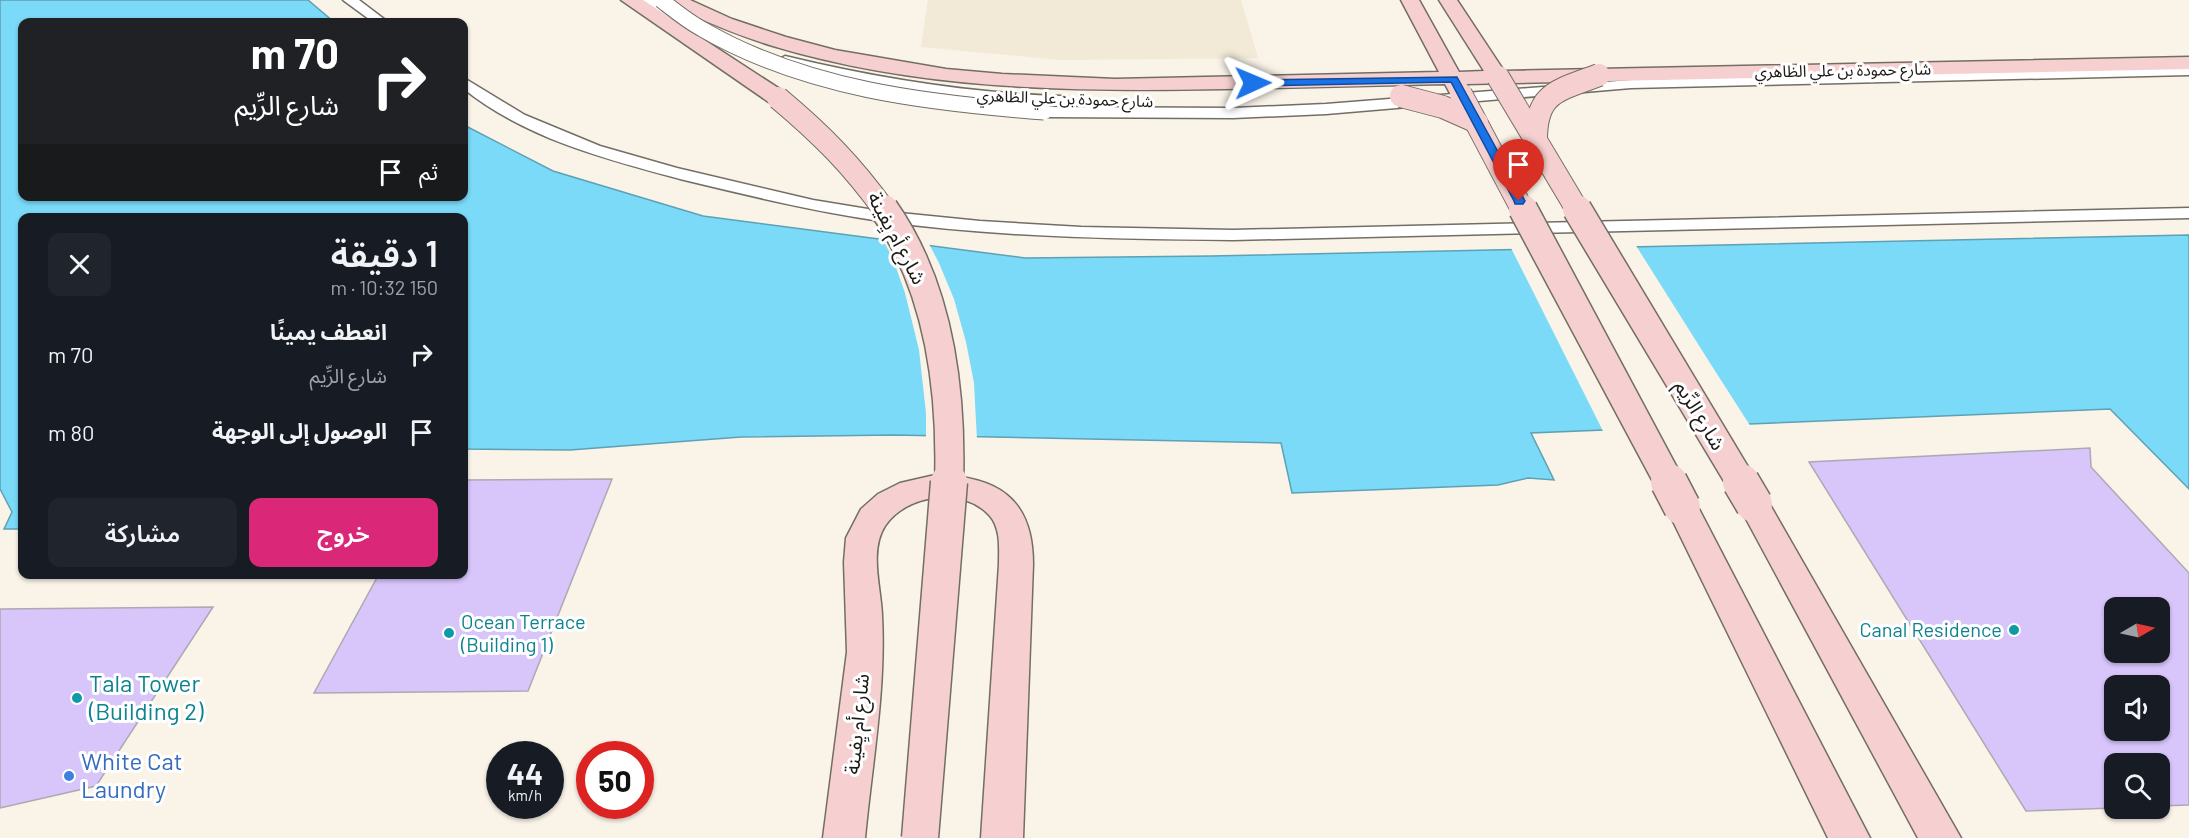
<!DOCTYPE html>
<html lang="ar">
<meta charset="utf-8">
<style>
:root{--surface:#171b24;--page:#20242c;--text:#f1f3f6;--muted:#9ea1a6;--accent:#db2777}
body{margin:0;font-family:Barlow,"Noto Sans Arabic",sans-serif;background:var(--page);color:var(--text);direction:rtl;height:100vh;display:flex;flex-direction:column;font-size:22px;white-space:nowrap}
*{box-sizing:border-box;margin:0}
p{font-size:20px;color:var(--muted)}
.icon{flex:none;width:33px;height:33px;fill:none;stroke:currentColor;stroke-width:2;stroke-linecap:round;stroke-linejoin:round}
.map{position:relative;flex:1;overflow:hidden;direction:ltr}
.sheet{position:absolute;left:18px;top:213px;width:450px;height:366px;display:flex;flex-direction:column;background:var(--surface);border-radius:12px;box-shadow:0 2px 4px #0004;direction:rtl}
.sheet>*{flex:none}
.hud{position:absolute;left:18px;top:18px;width:450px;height:183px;border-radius:12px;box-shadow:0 2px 4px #0004;direction:rtl;background:#202124;color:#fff;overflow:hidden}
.needle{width:39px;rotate:81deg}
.buttons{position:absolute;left:2104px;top:597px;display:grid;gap:12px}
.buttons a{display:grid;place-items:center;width:66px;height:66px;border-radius:12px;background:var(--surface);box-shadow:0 2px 4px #0004;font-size:30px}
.speed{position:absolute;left:486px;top:741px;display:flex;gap:12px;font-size:30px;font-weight:700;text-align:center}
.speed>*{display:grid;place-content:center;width:78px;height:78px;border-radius:50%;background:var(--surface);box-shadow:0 2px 4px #0004;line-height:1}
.speed small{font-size:15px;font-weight:400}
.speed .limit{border:9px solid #d22;background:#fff;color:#111}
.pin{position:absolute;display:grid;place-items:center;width:51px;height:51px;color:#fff;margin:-62px -26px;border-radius:50% 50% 50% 0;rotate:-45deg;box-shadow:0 0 6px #0007}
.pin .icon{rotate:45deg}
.me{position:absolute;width:66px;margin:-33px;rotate:89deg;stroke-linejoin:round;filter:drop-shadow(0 0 4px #0008)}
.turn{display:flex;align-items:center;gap:21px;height:126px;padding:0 30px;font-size:27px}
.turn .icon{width:78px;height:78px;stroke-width:2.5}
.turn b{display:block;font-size:42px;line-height:51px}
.then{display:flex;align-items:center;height:57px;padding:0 30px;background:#0003;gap:12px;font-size:22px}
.round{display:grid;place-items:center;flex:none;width:63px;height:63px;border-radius:12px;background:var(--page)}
.summary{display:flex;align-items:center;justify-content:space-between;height:102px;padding:0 30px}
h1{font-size:36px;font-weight:600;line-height:45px}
.primary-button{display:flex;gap:12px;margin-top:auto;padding:12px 30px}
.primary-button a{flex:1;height:69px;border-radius:12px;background:var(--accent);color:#fff;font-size:24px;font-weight:600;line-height:69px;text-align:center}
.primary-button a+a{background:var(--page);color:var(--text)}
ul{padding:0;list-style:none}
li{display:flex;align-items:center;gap:18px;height:78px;padding:0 30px}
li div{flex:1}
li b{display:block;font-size:22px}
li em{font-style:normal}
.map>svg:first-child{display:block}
.built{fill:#f2e9d7}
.water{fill:#7adaf8;stroke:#5ea0b4;stroke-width:1.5}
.pier{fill:#f9f3e8}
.building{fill:#d8c5fa;stroke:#aca9b3;stroke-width:1.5;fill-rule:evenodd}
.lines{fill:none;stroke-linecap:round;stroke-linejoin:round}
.minor-casing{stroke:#736e64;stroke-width:3}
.secondary-casing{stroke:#736e64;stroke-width:3}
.minor{fill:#fff;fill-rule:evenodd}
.secondary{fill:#f6d0d0;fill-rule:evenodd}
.minor-bridge-casing{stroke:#736e64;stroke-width:17;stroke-linecap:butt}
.secondary-bridge-far2-casing{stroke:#736e64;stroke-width:24;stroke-linecap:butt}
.secondary-bridge-far1-casing{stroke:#736e64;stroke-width:31;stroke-linecap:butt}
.secondary-bridge-casing{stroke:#736e64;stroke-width:39;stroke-linecap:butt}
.minor-bridge{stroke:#fff;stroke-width:15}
.secondary-bridge-far2{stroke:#f6d0d0;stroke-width:22}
.secondary-bridge-far1{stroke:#f6d0d0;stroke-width:28}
.secondary-bridge{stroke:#f6d0d0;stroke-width:36}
.route{fill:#1a73e8;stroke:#114b97;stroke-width:1.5}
.culture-dot{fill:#0f9aa8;stroke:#fff;stroke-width:2}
.shop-dot{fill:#3f7fe0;stroke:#fff;stroke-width:2}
.labels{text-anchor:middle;stroke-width:6;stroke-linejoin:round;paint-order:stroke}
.far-street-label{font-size:16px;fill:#1c1a17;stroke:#fff}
.street-label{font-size:20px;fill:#1c1a17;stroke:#fff}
.culture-label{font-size:20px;fill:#0d838f;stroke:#fff;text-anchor:start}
.near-culture-label{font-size:24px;fill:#0d838f;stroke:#fff;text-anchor:start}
.near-shop-label{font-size:24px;fill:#366cbe;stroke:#fff;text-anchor:start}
</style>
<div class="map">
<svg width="2189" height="838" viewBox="0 0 2189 838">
<rect width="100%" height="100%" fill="#f9f3e8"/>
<path class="built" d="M928,0H1241L1258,58L1061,60L921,47Z"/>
<path class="water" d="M0,0H308L334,22H22V196H464V125L553,171L703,216L1025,258L1211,256L2189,235V489L2110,409L1531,433L1554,480L1528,478L1498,485L1292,493L1281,443L894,435L741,437L570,450L464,449V218H22V529H4L12,512L0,489Z"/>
<g class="pier">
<path d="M881,236L928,242L939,263L954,299L966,342L974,383L977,440L926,439V413L919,350L905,293L893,259Z"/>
<path d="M1635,244L1710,363L1751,427L1604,433L1510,246Z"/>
</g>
<g class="building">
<path d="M2090,448L2091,467L2189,573V805L2160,806V764H2115V808L2026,811L1809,462ZM2115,608H2160V652H2115ZM2115,686H2160V730H2115Z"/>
<path d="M612,479L528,691L314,693L379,574H464V480Z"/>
<path d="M213,607L96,786L0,808V609Z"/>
</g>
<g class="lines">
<defs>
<g id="minor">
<path d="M343,0H359L388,22H373Z"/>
<path d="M637,0H654L695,24L693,27H683Z"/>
<path d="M785,56C876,78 967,93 1061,96L1069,101C1061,109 1044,105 1034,104C947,101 863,85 780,63L778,60Z"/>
<path d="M2189,67V75L1631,88L1326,114L1233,118L1044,117L1036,112L1044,107L1233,108L1326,104L1631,80Z"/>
<path d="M464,78L525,115L600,146L677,168L813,200L880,211L980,221L1081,227L1233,230L2189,208V218L1233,240C1115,239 997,237 880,221C812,211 746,195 680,179C605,159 525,138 464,89Z"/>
</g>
<g id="secondary">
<path d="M621,0H643L786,93L789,98L786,103L778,104L770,103Z"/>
<path d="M665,0H690L732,19L786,37L835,50L946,69L1002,74L1115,79L1439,72L1401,0H1419L1459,72L1484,71L1439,0H1457L1504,71L2189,57V69L1466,84L1472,94L1469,99L1461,100L1453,99L1445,84C1371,86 1297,88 1223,89C1071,92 919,90 773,46C736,35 702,20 667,4Z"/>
<path d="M935,475C997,476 1033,498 1033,564L1023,838H981L999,564C999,548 1001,529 990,516C964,486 906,494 885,526C869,551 881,588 882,615C886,690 872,764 865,838H823L847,652L844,562L846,538L861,509L878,494L900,483Z"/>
<path d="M1754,492L1765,496L1961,838H1918L1738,504L1743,496Z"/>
<path d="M1682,495L1693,499L1698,507L1870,838H1828L1666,507L1671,499Z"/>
</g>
</defs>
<use href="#minor" class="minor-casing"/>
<use href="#secondary" class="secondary-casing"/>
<use href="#minor" class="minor"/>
<use href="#secondary" class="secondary"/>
<defs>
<path id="minor-bridge" d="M661,0C674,10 687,21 702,29C805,89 927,103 1044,112"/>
<g id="secondary-bridge-far2">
<path d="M1498,77L1578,211"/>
<path d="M1461,94L1523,211"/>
<path d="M1401,96L1443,107L1477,122"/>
<path d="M778,98C821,134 852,165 885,211"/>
<path d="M1536,143C1535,92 1557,91 1599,75"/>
</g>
<g id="secondary-bridge-far1">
<path d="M884,209C939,287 952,391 949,484"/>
<path d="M1523,209L1670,484"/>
<path d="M1577,209L1742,484"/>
</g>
<g id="secondary-bridge">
<path d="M1669,482L1682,507"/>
<path d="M1741,482L1754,504"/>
<path d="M920,838L949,482"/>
</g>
</defs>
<use href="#minor-bridge" class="minor-bridge-casing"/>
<use href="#secondary-bridge-far2" class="secondary-bridge-far2-casing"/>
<use href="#secondary-bridge-far1" class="secondary-bridge-far1-casing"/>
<use href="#secondary-bridge" class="secondary-bridge-casing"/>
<use href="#minor-bridge" class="minor-bridge"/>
<use href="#secondary-bridge-far2" class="secondary-bridge-far2"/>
<use href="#secondary-bridge-far1" class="secondary-bridge-far1"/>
<use href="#secondary-bridge" class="secondary-bridge"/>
</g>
<path class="route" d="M1457,77L1525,201L1523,204H1515L1514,201L1451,82L1253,86L1248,83L1253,80Z"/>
<g class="culture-dot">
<circle cx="2014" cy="630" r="6"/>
<circle cx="449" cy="633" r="6"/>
<circle cx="77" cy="698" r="6"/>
</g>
<circle class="shop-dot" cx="69" cy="776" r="6"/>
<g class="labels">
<g class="far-street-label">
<text transform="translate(1843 70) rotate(-1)" y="6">شارع حمودة بن علي الظاهري</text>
<text transform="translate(1065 98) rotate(2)" y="6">شارع حمودة بن علي الظاهري</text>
</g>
<g class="street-label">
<text transform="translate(897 238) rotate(62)" y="7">شارع أم يِفينة</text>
<text transform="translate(1700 415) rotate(59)" y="7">شارع الرِّيم</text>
<text transform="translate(857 724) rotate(-84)" y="7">شارع أم يِفينة</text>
</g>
<g class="culture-label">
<text x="461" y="629">Ocean Terrace<tspan x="461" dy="23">(Building 1)</tspan></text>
<text x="2002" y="637" text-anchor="end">Canal Residence</text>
</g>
<g class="near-culture-label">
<text x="89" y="692">Tala Tower<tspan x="89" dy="28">(Building 2)</tspan></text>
</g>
<g class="near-shop-label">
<text x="81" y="770">White Cat<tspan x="81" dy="28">Laundry</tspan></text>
</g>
</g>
</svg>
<div class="buttons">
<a><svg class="needle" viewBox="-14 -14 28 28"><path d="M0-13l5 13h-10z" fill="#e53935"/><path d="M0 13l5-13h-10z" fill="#9ea1a6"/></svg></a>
<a><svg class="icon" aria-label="sound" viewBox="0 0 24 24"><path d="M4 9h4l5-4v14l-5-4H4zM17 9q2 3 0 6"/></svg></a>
<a><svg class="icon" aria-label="search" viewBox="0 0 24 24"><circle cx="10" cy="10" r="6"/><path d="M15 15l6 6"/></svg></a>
</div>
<div class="speed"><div>44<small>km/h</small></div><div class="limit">50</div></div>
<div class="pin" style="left:1519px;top:201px;background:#d93025"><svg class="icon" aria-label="arrive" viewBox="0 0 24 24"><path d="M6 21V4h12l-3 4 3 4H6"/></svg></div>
<svg class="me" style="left:1253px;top:83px" viewBox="-20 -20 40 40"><path d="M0-17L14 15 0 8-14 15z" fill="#1a73e8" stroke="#fff" stroke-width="4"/></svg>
<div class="hud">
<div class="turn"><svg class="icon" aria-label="right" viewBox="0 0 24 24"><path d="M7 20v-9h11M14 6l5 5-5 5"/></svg><div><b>70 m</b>شارع الرِّيم</div></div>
<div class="then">ثم<svg class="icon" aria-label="arrive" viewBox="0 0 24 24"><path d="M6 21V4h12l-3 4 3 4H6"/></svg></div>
</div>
<section class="sheet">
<div class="summary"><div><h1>1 دقيقة</h1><p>150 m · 10:32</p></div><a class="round"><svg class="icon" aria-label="close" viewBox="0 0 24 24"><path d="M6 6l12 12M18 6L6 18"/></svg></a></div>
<ul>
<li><svg class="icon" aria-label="right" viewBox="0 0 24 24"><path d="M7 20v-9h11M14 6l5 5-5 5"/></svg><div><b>انعطف يمينًا</b><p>شارع الرِّيم</p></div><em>70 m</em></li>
<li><svg class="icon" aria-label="arrive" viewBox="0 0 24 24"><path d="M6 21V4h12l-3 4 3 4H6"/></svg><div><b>الوصول إلى الوجهة</b></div><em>80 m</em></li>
</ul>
<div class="primary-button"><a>خروج</a><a>مشاركة</a></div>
</section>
</div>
